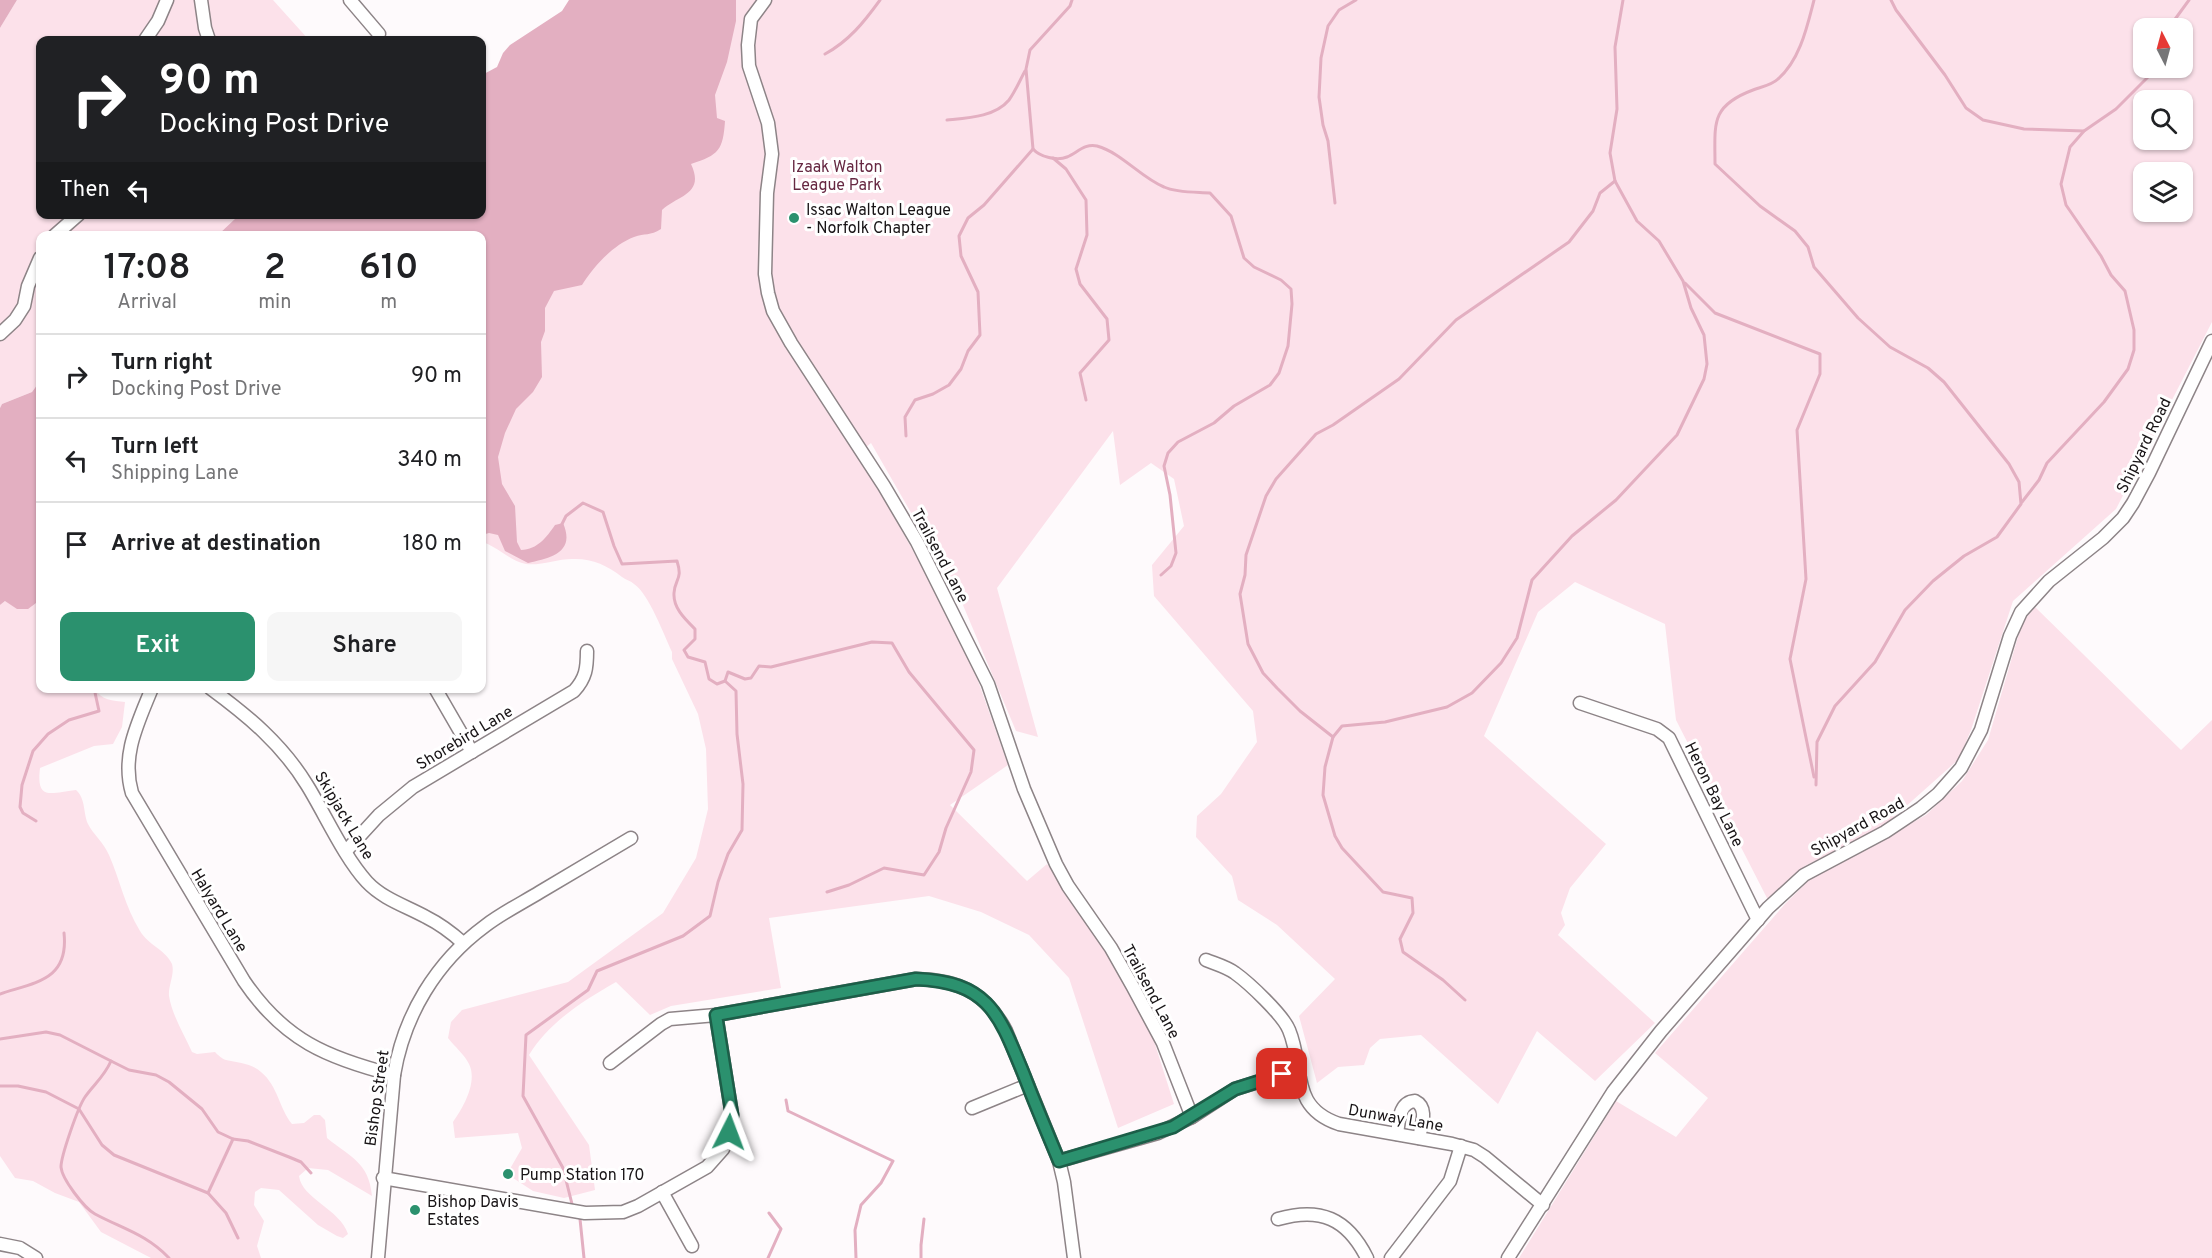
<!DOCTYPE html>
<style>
:root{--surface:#fff;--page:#f6f6f6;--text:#202124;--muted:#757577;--line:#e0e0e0;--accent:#2b916e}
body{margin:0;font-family:Overpass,sans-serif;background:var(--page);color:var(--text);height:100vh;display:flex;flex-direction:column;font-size:22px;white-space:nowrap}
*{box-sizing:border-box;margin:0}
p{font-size:20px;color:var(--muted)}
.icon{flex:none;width:33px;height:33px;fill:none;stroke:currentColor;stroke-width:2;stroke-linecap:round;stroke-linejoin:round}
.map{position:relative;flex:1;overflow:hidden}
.sheet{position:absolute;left:36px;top:231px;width:450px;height:462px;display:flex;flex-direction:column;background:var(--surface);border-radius:12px;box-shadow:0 2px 4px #0004}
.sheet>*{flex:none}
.banner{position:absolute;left:36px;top:36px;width:450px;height:183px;border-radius:12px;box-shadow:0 2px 4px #0004;background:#202124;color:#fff;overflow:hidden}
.needle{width:39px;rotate:354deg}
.controls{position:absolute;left:2133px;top:18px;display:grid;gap:12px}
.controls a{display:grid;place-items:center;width:60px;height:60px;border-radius:12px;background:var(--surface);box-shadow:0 2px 4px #0004;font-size:30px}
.pin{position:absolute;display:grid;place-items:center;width:51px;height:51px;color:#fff;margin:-26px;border-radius:12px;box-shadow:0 3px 9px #0006}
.me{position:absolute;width:66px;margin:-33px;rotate:3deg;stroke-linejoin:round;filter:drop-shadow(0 0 4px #0008)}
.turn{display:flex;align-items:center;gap:21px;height:126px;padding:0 24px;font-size:27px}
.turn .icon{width:78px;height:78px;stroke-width:2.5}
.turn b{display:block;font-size:42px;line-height:51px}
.then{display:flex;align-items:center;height:57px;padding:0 24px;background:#0003;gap:12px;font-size:22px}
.eta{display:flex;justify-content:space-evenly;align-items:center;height:102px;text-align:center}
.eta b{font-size:36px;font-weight:600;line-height:42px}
.primary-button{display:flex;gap:12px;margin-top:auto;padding:12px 24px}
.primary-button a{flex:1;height:69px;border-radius:12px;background:var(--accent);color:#fff;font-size:24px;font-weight:600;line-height:69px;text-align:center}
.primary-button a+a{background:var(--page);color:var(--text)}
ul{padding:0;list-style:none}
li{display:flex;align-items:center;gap:18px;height:84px;padding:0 24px;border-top:2px solid var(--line)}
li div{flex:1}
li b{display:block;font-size:22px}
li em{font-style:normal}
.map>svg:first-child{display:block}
.green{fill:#fce1ea;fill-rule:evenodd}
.water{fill:#e3afc1}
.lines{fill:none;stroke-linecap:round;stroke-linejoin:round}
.stream{stroke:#e3afc1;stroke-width:3}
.minor-casing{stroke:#8d8487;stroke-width:15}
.minor{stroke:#fff;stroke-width:12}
.route-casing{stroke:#1c5e48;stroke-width:15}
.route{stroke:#2b916e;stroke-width:10}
.poi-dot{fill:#2b916e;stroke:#fff;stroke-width:2}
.labels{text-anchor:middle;stroke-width:6;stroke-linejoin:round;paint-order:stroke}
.park-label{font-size:16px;fill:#662842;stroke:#fff}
.poi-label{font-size:16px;fill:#181416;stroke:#fff;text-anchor:start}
.street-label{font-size:16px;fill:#181416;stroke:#fff}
</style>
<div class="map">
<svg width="2212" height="1258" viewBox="0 0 2212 1258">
<rect width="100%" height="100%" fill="#fefafc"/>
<g class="green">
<path d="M17,0H273L309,40H40V214L241,215C230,221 227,229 216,235L40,236V381L32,392L2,404L0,408V28Z"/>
<path d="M683,0H2212V322L2116,509L2013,601L1971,730L1959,759L1885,825L1805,866L1768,900L1676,720L1665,624L1575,582L1538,612L1484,736L1606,844L1570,888L1561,913L1565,925L1558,935L1655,1023L1595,1081L1537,1031L1498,1104L1421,1035L1380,1039L1370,1048L1364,1065L1338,1067L1317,1083L1299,1016L1335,979L1277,925L1238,900L1232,876L1196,837L1197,816L1221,794L1257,742L1253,711L1154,596L1152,565L1184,526L1174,479L1151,463L1120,485L1113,431L997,588L1038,737L1016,731L960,598L871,443L859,453L966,647L1008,765L950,805L1027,881L1047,864L1141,1000L1174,1104L1118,1128L1069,978L1029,935L981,912L929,896L769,918L781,988L671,1006L650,1015L616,982C583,1001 549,1022 529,1055L589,1145L595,1190L564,1198L533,1191L507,1174L522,1148L518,1133L455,1138L453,1122C463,1108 478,1082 469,1064C465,1055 454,1046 448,1038L451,1022L462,1010L568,982L663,913L696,858L708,809L706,749L698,714L672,659V652C664,635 649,594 634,584C631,581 626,580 622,577C607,565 591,558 572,559C557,559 540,566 526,564C510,561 499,548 485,543L482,546V236L519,209ZM2144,28H2182V68H2144ZM2144,100H2182V140H2144ZM2144,172H2182V212H2144Z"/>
<path d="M40,506V688L95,689C101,700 113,701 125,702L122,727L113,744L94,746L40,768C36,801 50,793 76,790C86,799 83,813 88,824C93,834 104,843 109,855C120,880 125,907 140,931C148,945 166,950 172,964C175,974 168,986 169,996C172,1015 184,1034 192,1052L197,1054L215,1052C218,1055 222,1059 226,1060C238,1063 251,1063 261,1072C278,1086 279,1108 292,1124L304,1123L314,1115H320L325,1120L327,1138C350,1157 369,1162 372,1196L328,1170L308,1168L299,1176C302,1199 340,1209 348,1234L343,1238L337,1236L318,1225L279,1190L261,1188L255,1192L254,1205L264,1221L257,1246L261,1258H151L101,1232L79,1202L55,1193L33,1181L15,1178L0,1156V605L5,601Z"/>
<path d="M2035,607L2181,750L2212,720V1258H1519L1616,1101L1676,1137L1708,1098L1655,1053L1785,904L1809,880L1926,815L1962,781L1988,740L2022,623Z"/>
</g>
<g class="water">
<path d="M0,0H17L0,28Z"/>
<path d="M569,0H736V21L727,62L715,95L717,118L725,121C723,150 719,155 691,164C705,194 679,195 662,210L661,229C650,236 645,233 634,237C613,245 594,266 582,285L554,291L545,308V331L541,342L542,377L533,392L516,409L505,433L498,457L502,484L515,506L517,542L521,550C538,549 546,538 555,525L563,523C576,553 550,558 528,563L505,551L498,535L489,533L482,535V236L216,235C227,229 230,221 241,215L482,214V75L497,67L503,53L510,45L562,11Z"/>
<path d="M40,381V600L28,609H17L5,601L0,605V408L2,404L32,392Z"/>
</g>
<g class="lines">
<g class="stream">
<path d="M1814,0C1807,27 1800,60 1778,79C1772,85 1761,87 1753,90C1710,106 1715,124 1715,164L1760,206L1795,231L1808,247L1814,267L1858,318L1890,347L1928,368L1944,382L2009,464L2019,482L2021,504L1997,537L1964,556L1933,581L1905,610L1875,662L1835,706L1817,742L1816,785"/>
<path d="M1891,0L1896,10L1945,75L1966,108L1983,120L2024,129L2084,131"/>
<path d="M2173,28V22L2189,0"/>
<path d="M825,54C849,41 864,22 880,0"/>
<path d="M947,120C967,118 995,117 1009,100C1015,92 1020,80 1025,71"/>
<path d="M1033,149C1040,157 1057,161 1067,157C1077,153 1085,143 1097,146C1122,153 1140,177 1164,187C1177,193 1196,192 1210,193L1231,216L1244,258L1254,267L1281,280L1291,289L1292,304L1288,346L1279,373L1270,385L1234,406L1214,423L1178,442L1168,453L1164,466L1170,495L1176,553L1171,566L1161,575"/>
<path d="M1053,158L1066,169L1086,200L1087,235L1076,269L1080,284L1107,319L1109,340L1080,373L1086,400"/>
<path d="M1335,203L1328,141L1323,125L1319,97L1321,58L1328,26L1339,10L1356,0"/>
<path d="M1685,283L1715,313L1820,354V374L1797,430L1806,579L1790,659L1814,777"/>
<path d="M906,436L905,417L915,400L933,394L949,385L961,369L968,351L980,335L978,292L961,256L959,236L968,218L984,205L1033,149L1026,69L1030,50L1070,6L1072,0"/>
<path d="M2022,502L2039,480L2047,463L2104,402L2128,369L2134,350V330L2125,291L2111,275L2101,256L2066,205L2061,184L2070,147L2084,131L2116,109L2157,68"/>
<path d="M561,526L566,516L583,503L603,512L614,546L622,564L677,561C683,580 675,578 674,593C673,608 685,619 695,629V639L684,650L688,657L705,662L709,679L717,684L725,681L728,672L745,679L751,678L759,666L771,667L872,642L892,643L909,672L974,750L971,772L946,828L939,852L924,875L884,868L849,885L827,892"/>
<path d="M1333,737L1300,711L1277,688L1263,673L1248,644L1240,594L1245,575L1246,555L1266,496L1276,479L1316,434L1333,425L1399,379L1456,320L1569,242L1593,211L1600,193L1615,181"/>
<path d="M36,821L23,813L20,807L22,785L33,751L48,734L69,720L99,711L94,688"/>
<path d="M0,994C36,982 69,980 64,933"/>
<path d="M1465,1000L1443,980L1403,952L1400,939L1413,913L1412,898L1383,892L1342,848L1335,836L1323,795L1325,767L1333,737L1342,726L1385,722L1447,707L1472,693L1501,663L1517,638L1532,580L1572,536L1616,500L1677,435L1704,379L1707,364L1704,335L1691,308L1683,281L1659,241L1637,221L1615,181L1610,153L1617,109L1615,47L1623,0"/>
<path d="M0,1039L46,1032L60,1035L111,1061C104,1077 94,1084 85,1097C78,1107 61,1156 61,1167C62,1179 84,1208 95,1214C123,1229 146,1234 169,1258"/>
<path d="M111,1061L129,1070L156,1075L169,1082L202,1109L218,1132L233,1139L248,1141L289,1157L301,1162L311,1173"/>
<path d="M0,1086H18L46,1092L79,1109L102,1145L114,1155L208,1193L226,1213L238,1238"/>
<path d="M786,1100L788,1111L893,1161L881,1183L861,1205L855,1230L856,1258"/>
<path d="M208,1193L233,1139"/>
<path d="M572,1204L563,1168L523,1096L526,1035L588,990L597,971L683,936L710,916L718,882L728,854L742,830L743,784L737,734L736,691L725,681"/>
<path d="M580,1219L584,1258"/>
<path d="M768,1258L781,1229L769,1213"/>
<path d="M921,1258V1245L924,1219"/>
</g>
<defs>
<g id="minor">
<path d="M201,0L205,28L209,40"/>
<path d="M350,0L379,34"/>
<path d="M765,0L751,19L748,45L749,66L768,123L772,154L767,193L765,274L768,293L773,311L791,343L884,486L917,542L988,684L1024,789L1056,864L1068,886L1111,948L1133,987L1163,1043L1192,1117"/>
<path d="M145,40L158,21L167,0"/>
<path d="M54,236L79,214"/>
<path d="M0,334L15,320L24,306L28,286L40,258"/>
<path d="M152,688C138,723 121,755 132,793L244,981C284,1040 327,1058 394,1075"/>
<path d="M210,688C248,716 282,744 307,785C325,814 344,857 367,882C383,899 406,906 426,917C440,924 452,933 463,943"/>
<path d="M435,688L472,752"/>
<path d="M1580,703L1657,729L1669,738L1758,920"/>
<path d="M346,851L379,815L413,787L574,691C586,678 587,668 587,651"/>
<path d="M1206,960C1216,964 1227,967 1235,973C1249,983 1283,1015 1289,1030C1305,1068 1289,1107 1339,1124L1452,1144L1474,1150L1485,1157L1543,1205"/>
<path d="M610,1063L661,1024L670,1019L716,1015L916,979C958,980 986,992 1006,1031L1059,1161L1064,1182L1074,1258"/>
<path d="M972,1108L1028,1085"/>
<path d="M1397,1134C1399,1121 1399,1102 1415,1101C1429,1108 1421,1126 1419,1138"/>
<path d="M1059,1161L1158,1133L1192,1117L1235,1089L1297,1070"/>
<path d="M383,1178L585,1213L623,1212L638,1206L707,1167L723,1149L729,1132L732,1115L716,1015"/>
<path d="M662,1192L692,1246"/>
<path d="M1278,1219C1320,1207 1347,1218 1367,1258"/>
<path d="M0,1244L20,1248L36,1258"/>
<path d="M378,1258L394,1075C404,1015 436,962 485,926C502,913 522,903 540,892C570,874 601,856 631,838"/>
<path d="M1391,1258L1450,1181L1461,1146"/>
<path d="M1508,1258L1613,1092L1661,1031L1768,908L1804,875L1885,832L1921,808L1938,794L1961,768L1981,730L2010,636L2021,612L2049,581L2103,538L2123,518L2133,503L2149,473L2212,341"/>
</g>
</defs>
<use href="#minor" class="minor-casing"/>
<use href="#minor" class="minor"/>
</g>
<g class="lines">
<defs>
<path id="route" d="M729,1132L732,1115L716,1015L916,979C989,982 999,1014 1024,1075C1035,1104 1047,1132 1059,1161L1173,1127L1235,1089L1282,1074"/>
</defs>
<use href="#route" class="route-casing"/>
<use href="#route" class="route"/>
</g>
<g class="poi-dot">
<circle cx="794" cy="218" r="6"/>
<circle cx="508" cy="1174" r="6"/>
<circle cx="415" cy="1210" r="6"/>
</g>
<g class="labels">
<g class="park-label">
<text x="837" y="172">Izaak Walton<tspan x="837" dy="18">League Park</tspan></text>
</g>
<g class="poi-label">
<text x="806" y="215">Issac Walton League<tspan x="806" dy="18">- Norfolk Chapter</tspan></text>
<text x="520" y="1180">Pump Station 170</text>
<text x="427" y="1207">Bishop Davis<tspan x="427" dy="18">Estates</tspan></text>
</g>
<g class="street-label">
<text transform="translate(2143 445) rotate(-64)" y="6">Shipyard Road</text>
<text transform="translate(941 555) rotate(62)" y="6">Trailsend Lane</text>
<text transform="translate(464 737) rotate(-31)" y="6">Shorebird Lane</text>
<text transform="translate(1715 794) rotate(64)" y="6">Heron Bay Lane</text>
<text transform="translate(345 815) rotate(59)" y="6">Skipjack Lane</text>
<text transform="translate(1857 826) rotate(-29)" y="6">Shipyard Road</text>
<text transform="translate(220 910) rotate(59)" y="6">Halyard Lane</text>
<text transform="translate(1152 991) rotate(62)" y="6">Trailsend Lane</text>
<text transform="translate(376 1098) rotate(-82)" y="6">Bishop Street</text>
<text transform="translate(1396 1117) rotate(10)" y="6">Dunway Lane</text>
</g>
</g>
</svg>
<div class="controls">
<a><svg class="needle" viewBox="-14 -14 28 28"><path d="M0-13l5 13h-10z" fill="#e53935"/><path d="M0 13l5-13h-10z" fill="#757577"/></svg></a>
<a><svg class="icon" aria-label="search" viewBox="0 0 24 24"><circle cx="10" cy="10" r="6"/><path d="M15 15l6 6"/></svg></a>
<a><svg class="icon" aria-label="layers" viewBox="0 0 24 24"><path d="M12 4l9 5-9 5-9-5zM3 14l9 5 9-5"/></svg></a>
</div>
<div class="pin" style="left:1282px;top:1074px;background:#d93025"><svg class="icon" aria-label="arrive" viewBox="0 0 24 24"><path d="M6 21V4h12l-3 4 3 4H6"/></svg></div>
<svg class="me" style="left:729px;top:1132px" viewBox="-20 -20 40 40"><path d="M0-17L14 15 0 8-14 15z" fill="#2b916e" stroke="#fff" stroke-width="4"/></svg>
<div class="banner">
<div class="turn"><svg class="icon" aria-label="right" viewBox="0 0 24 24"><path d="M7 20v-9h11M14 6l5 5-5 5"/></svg><div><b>90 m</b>Docking Post Drive</div></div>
<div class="then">Then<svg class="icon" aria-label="left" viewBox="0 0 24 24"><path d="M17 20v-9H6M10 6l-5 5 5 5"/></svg></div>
</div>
<section class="sheet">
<div class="eta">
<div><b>17:08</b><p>Arrival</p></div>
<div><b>2</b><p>min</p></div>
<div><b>610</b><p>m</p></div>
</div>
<ul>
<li><svg class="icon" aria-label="right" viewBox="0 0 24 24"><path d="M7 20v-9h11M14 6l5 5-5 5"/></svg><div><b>Turn right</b><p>Docking Post Drive</p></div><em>90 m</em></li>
<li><svg class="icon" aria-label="left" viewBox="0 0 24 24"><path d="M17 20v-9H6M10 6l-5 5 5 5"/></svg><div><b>Turn left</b><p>Shipping Lane</p></div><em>340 m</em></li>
<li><svg class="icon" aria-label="arrive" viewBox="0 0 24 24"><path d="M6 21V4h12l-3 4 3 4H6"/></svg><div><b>Arrive at destination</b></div><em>180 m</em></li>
</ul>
<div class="primary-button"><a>Exit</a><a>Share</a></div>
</section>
</div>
